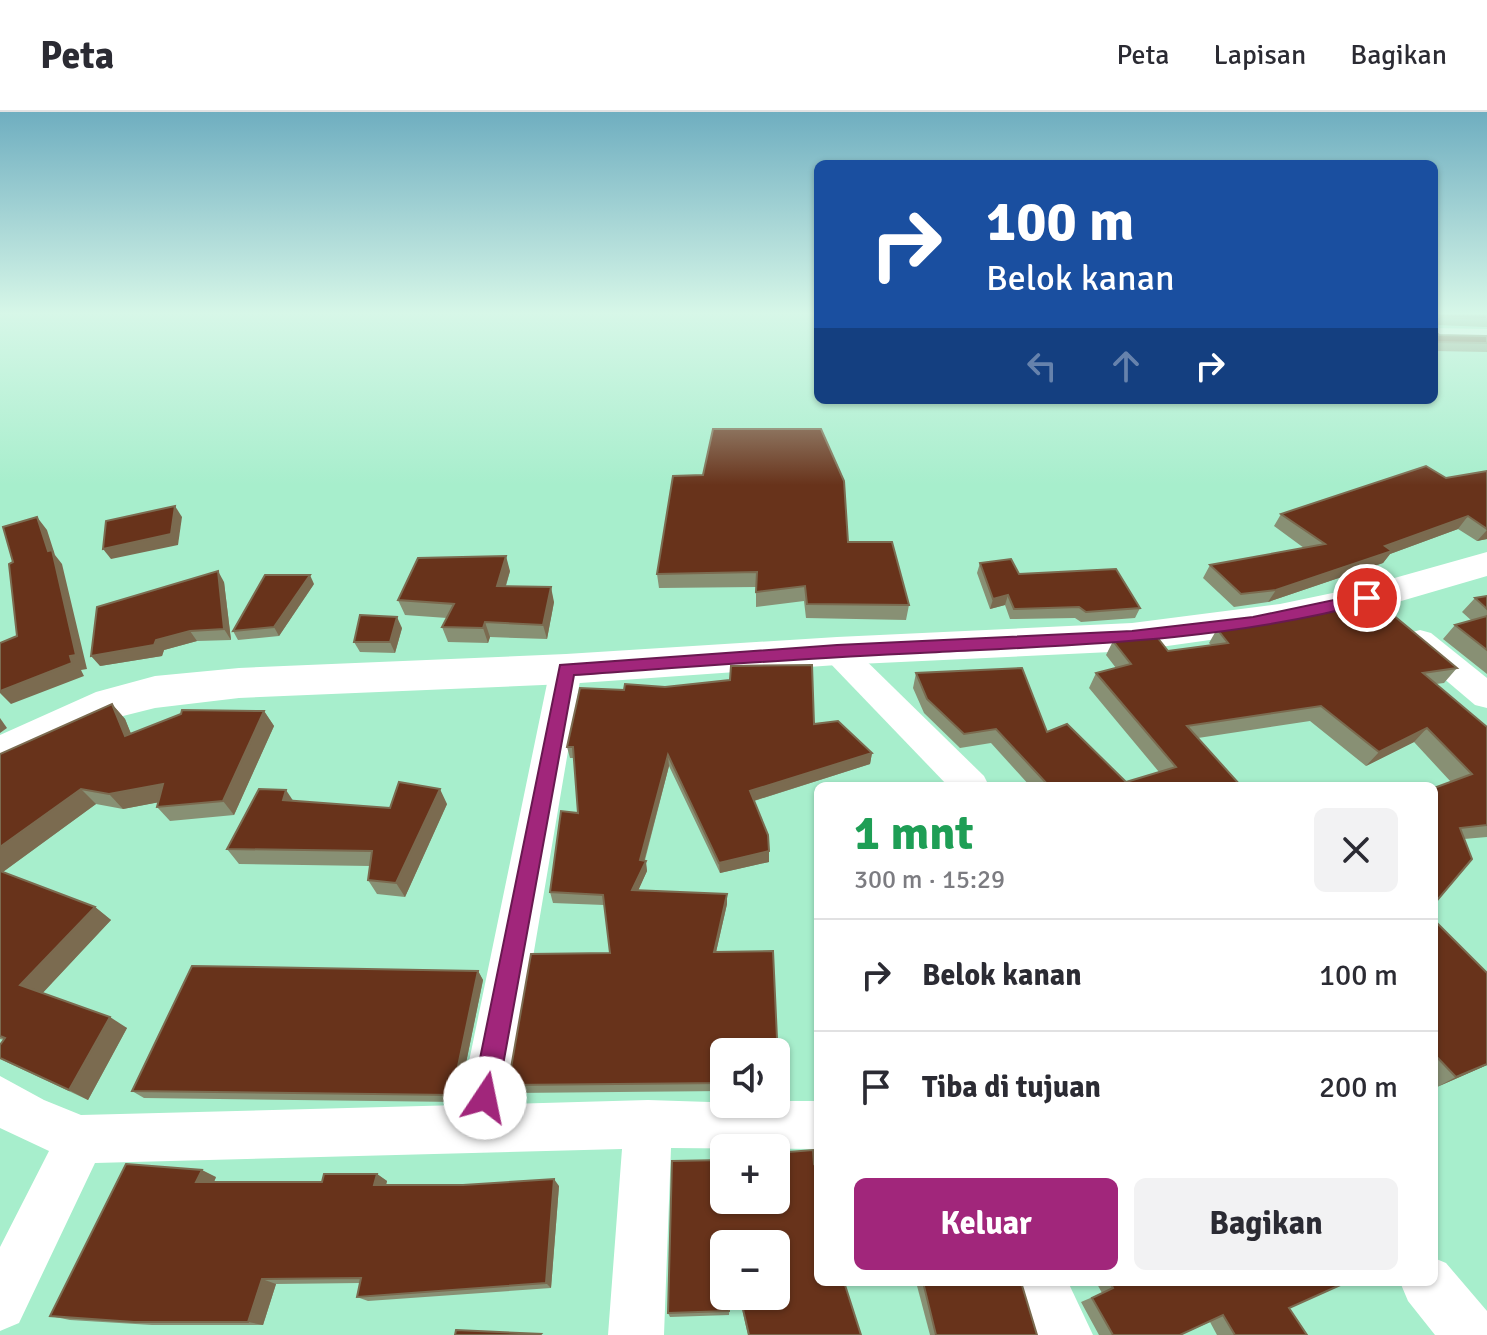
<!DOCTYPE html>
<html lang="id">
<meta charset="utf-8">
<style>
:root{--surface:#fff;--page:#f2f2f3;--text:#2b2b33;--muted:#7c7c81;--line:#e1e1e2;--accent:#a1267b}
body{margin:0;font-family:Signika,sans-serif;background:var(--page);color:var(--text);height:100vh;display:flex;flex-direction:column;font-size:30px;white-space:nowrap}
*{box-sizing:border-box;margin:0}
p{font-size:26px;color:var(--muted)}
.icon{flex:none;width:44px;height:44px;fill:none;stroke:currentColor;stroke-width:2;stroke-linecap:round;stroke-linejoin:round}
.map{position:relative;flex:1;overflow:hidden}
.details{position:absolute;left:814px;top:670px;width:624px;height:504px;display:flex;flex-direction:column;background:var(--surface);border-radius:12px;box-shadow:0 2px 6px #0004}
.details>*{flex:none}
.hud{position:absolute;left:814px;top:48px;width:624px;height:244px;border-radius:12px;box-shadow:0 2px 6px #0004;background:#1a4fa0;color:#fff;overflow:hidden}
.buttons{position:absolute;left:710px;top:926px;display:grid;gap:16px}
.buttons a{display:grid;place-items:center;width:80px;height:80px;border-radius:12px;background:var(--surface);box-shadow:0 2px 6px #0004;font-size:40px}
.pin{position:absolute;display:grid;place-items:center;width:68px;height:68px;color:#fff;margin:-34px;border:4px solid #fff;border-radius:50%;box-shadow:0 2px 8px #0007}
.me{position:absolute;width:88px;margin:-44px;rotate:11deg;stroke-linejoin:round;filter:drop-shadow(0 0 6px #0008)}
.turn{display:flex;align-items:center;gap:28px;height:168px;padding:0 40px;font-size:36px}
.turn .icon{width:104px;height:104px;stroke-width:2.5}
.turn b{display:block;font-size:56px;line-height:68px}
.lanes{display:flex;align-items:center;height:76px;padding:0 40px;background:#0003;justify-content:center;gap:40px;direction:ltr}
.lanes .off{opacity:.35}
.round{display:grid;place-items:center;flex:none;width:84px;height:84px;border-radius:12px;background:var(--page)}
.summary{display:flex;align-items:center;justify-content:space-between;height:136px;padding:0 40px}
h1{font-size:48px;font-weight:700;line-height:60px;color:#1e9e55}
.action{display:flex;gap:16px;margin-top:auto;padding:16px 40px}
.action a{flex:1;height:92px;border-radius:12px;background:var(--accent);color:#fff;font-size:32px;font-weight:700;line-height:92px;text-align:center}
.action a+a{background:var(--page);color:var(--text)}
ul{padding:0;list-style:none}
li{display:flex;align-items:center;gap:24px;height:112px;padding:0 40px;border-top:2px solid var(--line)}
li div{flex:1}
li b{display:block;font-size:30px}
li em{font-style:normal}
header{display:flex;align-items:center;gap:48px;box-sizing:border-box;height:112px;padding:0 40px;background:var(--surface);border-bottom:2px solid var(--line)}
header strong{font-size:38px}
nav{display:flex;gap:44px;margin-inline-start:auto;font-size:28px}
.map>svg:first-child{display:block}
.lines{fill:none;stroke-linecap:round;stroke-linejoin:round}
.minor{fill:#fff;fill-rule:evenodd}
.tertiary{fill:#fff;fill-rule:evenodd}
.wall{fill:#889074}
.shaded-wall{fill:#7b6b50}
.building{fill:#68331b;stroke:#7b6b50;stroke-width:2}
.route{fill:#a1267b;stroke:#691950;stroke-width:2}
</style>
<header>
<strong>Peta</strong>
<nav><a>Peta</a><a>Lapisan</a><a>Bagikan</a></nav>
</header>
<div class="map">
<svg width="1487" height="1223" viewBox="0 0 1487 1223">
<rect width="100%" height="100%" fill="#a7eecc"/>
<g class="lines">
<g class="minor">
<path d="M1434,216L1487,217V229L1434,228Z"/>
<path d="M1420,518L1431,521L1487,566V596L1475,593L1409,537L1404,529L1409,521Z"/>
<path d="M837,528L848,531L984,664L989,674H948L826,547L821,539L826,531Z"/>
<path d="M566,546L577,549L582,557L508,992L648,988L776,992V989H818V1037L671,1036L664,1223H608L622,1037L95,1051L19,1211L0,1219V1135L49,1039L0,1016V964L44,988L81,1003L460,993L550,557L555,549Z"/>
<path d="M1434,1146L1446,1151L1487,1199V1223H1435L1408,1189L1400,1170H1434Z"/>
<path d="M1013,1170H1068L1093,1223H1036Z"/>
</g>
<path class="tertiary" d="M1487,440V464L1367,499L1280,518L1132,539L837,553L566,572L239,586L155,596L123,604L0,661V623L96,580L155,564L239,556L566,542L837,525L1132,511L1280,492L1366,474Z"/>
</g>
<g class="wall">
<path d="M1434,202H1487V215L1437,213L1436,220L1439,223L1487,224V240L1434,239Z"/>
<path d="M1487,359V427L1477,429L1458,417L1390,442L1383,451L1268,490L1234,495L1203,466L1210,453L1304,436L1274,414L1281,402L1446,366Z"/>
<path d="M848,430L909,493L906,508L806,506L804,489L756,495V475L659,476L657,462Z"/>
<path d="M980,451L1019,462L1140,496L1135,506L1081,510L1075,506L1010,507L1005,493L990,497L977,461Z"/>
<path d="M510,459L506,474L554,490L547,527L490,525L488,531L448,530L442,515L447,506L405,503L398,488Z"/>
<path d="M224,470L231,528L197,529L164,538L162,544L100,554Z"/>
<path d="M314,472L279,524L238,528L233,519Z"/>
<path d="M1487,484V562L1443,527L1455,513L1472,509L1462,500L1475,486Z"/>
<path d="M402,516L395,541L360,540L354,530Z"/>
<path d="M1217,517L1457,556L1444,571L1436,572L1487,615V725L1464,727L1434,792L1451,670L1414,630L1366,654L1310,609L1198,626L1241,674H1030L991,631L960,636L924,601L913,576L916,561L1047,620L1126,670L1159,660L1089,576L1096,561L1116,556L1106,543L1113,529L1168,539L1211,533L1209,531Z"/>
<path d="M812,553L814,612L838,609L872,641L870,652L754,689L768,723L769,750L720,761L669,654L645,748L647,759L638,778L727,782V792L716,840L773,839L778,978H776V940H724V979L513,981L508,973L531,842L610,841L604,793L553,791L550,780L561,699L578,701L574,646H570L567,635L580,576L624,578L625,572L665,575L730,568L731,554Z"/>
<path d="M112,592L125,607L131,622L264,599L274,614L234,703L170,709L157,695L159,690L123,697L96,692L3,760L95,795L111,808L42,881L127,916L88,988L0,947L4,928L0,927V642Z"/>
<path d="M293,689L390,696L447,692L405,785L377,782L368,768L370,754L239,752L227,737Z"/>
<path d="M1434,808L1487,953L1437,975L1434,972Z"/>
<path d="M478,859L483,868L458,990L144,986L132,979Z"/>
<path d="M813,1038L814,1052L818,1051V1170H844L861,1223H748L739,1184H776V1132H724V1184H730L729,1203L670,1205L668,1201L672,1049L724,1048V1088H776V1041Z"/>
<path d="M377,1062L387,1069L386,1073L559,1074L551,1176L368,1189L357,1185L360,1171L276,1172L263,1213H152L70,1208L50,1204L216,1065L214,1070H322Z"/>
<path d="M916,1170H1021L1037,1223H930Z"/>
<path d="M1096,1170H1347L1289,1196L1307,1223H1217L1210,1210L1180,1223H1099L1081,1190L1102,1181Z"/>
</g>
<g class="shaded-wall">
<path d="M175,394L182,405L178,433L111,447L103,437Z"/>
<path d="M1468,404L1458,417L1390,442L1383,451L1268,490L1276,478L1385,434Z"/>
<path d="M37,405L47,418L55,443L62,452L87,557L81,558L84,564L11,592L0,581V579L70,544L48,439Z"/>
<path d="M1487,418V427L1477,429Z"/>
<path d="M506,444L510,459L501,489L497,474Z"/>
<path d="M218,459L224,470L231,528L224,517Z"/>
<path d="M310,463L314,472L279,524L274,515Z"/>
<path d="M551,475L554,490L547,527L543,513Z"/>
<path d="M1008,483L1005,493L990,497L993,487Z"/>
<path d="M397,505L402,516L395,541L390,530Z"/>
<path d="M485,510L490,525L488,531L483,516Z"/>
<path d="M190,519L197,529L164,538L162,544L100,554L91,544Z"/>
<path d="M112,592L125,607L138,639L125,624Z"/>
<path d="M264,599L274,614L234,703L223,689Z"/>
<path d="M0,606L7,616L0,621Z"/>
<path d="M1427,616L1414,630L1366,654L1379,640Z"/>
<path d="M872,641L870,652L750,690V679Z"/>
<path d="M668,643L669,654L643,753L646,749L647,759L634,788L632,778Z"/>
<path d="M163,672L176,687L123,697L109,682Z"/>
<path d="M81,677L96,692L0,762V735Z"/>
<path d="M440,677L447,692L405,785L396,771Z"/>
<path d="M286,678L296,693L283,688Z"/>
<path d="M769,739V750L720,761L719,751Z"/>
<path d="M727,782V792L714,849V840Z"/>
<path d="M95,795L111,808L39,885L20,873Z"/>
<path d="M478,859L483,868L458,990L452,983Z"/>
<path d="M110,905L127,916L88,988L69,978Z"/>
<path d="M1487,952V953L1437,975L1456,965Z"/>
<path d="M202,1058L216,1065L211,1077L196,1070Z"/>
<path d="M377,1062L387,1069L384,1080L374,1073Z"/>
<path d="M554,1067L559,1074L551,1176L546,1171Z"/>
<path d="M262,1167L276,1172L263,1213L248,1210Z"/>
</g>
<g class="building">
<path d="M1434,202H1487V207L1439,205L1436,220L1439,223L1487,224V231L1434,230Z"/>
<path d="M713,317H821L844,369L848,430H892L909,493L807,492L805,474L756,480L757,460L657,462L673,364L703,363Z"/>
<path d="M1426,354L1446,366L1487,359V417L1468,404L1385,434L1392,439L1276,478L1241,482L1210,453L1325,432L1281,402Z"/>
<path d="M175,394L171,422L103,437L106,409Z"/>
<path d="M37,405L48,439L52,438L76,543L70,544L72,551L0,579V531L17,524L9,452L13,450L3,415Z"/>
<path d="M506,444L497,474L551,475L543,513L485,510L483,516L442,515L454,492L398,488L418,446Z"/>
<path d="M1011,447L1019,462L1116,457L1140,496L1086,500L1079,495L1014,497L1008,483L993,487L980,451Z"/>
<path d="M218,459L224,517L190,519L156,528L154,533L91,544L97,495Z"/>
<path d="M265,463H310L274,515L233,519Z"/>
<path d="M1487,484V497L1475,486Z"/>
<path d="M1375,488L1457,556L1423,561L1487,615V713L1460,716L1472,747L1434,792V676L1472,662L1427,616L1379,640L1321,594L1187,614L1241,674H1049L996,617L964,622L927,587L916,561L1022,556L1047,620L1067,612L1126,670L1176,655L1096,561L1131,552L1113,529L1157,525L1168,539L1228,531L1217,517L1290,506Z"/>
<path d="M360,503L397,505L390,530H354Z"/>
<path d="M1487,504V538L1455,513Z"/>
<path d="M812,553L814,612L838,609L872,641L750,679L768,723L769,739L719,751L668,643L640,748L646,749L632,778L727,782L714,840L773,839L779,971H776V940H724V971L508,973L531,842L610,841L603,783L550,780L561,699L578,701L573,635H567L580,576L624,578L625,572L665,575L730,568L731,554Z"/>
<path d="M112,592L125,624L181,602L182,598L264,599L223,689L157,695L163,672L109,682L81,677L0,735V642Z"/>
<path d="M399,670L440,677L396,771L368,768L372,739L227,737L259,677L286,678L283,688L390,696Z"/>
<path d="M0,759L95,795L20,873L110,905L69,978L0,946V933L5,926L0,924Z"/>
<path d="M1434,808L1487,861V952L1456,965L1434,942Z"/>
<path d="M192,854L478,859L452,983L132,979Z"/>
<path d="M813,1038L814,1052L818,1051V1170H844L861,1223H749L740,1184H776V1132H724V1184H730L729,1199L668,1201L672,1049L724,1048V1088H776V1041Z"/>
<path d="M126,1052L202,1058L196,1070H322L324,1062H377L374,1073H463L554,1067L546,1171L357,1185L361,1166L262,1167L248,1210H134L50,1204Z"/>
<path d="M923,1170H1021L1037,1223H936Z"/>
<path d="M1110,1170H1347L1289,1196L1307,1223H1235L1223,1203L1180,1223H1113L1092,1186L1113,1176Z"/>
<path d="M456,1218L541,1222L540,1223H455Z"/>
</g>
<linearGradient id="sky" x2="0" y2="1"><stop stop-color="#6faec0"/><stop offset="0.54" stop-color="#d7f7e8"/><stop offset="1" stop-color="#d7f7e8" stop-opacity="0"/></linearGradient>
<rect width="1487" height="373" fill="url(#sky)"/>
<path class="route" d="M1367,481L1372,483V490C1224,530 1072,533 920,541C804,546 689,555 574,563L497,986L494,995L485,999L476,995L472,986L560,553L837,533L1132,519L1253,505Z"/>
</svg>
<div class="buttons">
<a><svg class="icon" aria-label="sound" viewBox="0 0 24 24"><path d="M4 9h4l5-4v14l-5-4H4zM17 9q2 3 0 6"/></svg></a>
<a>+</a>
<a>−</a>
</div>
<div class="pin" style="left:1367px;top:486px;background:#d93025"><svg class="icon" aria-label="arrive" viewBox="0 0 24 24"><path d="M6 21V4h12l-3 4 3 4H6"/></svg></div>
<svg class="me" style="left:485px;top:986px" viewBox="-20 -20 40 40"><circle r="19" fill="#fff"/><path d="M0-13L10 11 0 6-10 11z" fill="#a1267b"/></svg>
<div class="hud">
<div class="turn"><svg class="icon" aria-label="right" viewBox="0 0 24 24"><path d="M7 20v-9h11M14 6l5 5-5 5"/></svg><div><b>100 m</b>Belok kanan</div></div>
<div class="lanes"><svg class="icon off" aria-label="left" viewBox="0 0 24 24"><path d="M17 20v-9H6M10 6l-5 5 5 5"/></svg><svg class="icon off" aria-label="ahead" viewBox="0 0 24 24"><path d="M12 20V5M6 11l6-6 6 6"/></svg><svg class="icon" aria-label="right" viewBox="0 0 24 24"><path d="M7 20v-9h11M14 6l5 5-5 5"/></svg></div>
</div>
<section class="details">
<div class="summary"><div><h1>1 mnt</h1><p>300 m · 15:29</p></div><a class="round"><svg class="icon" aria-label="close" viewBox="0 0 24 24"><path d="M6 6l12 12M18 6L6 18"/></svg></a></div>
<ul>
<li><svg class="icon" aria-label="right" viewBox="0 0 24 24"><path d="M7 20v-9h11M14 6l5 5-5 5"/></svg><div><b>Belok kanan</b></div><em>100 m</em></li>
<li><svg class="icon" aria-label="arrive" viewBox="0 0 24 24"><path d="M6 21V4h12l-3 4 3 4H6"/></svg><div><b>Tiba di tujuan</b></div><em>200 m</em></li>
</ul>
<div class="action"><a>Keluar</a><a>Bagikan</a></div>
</section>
</div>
